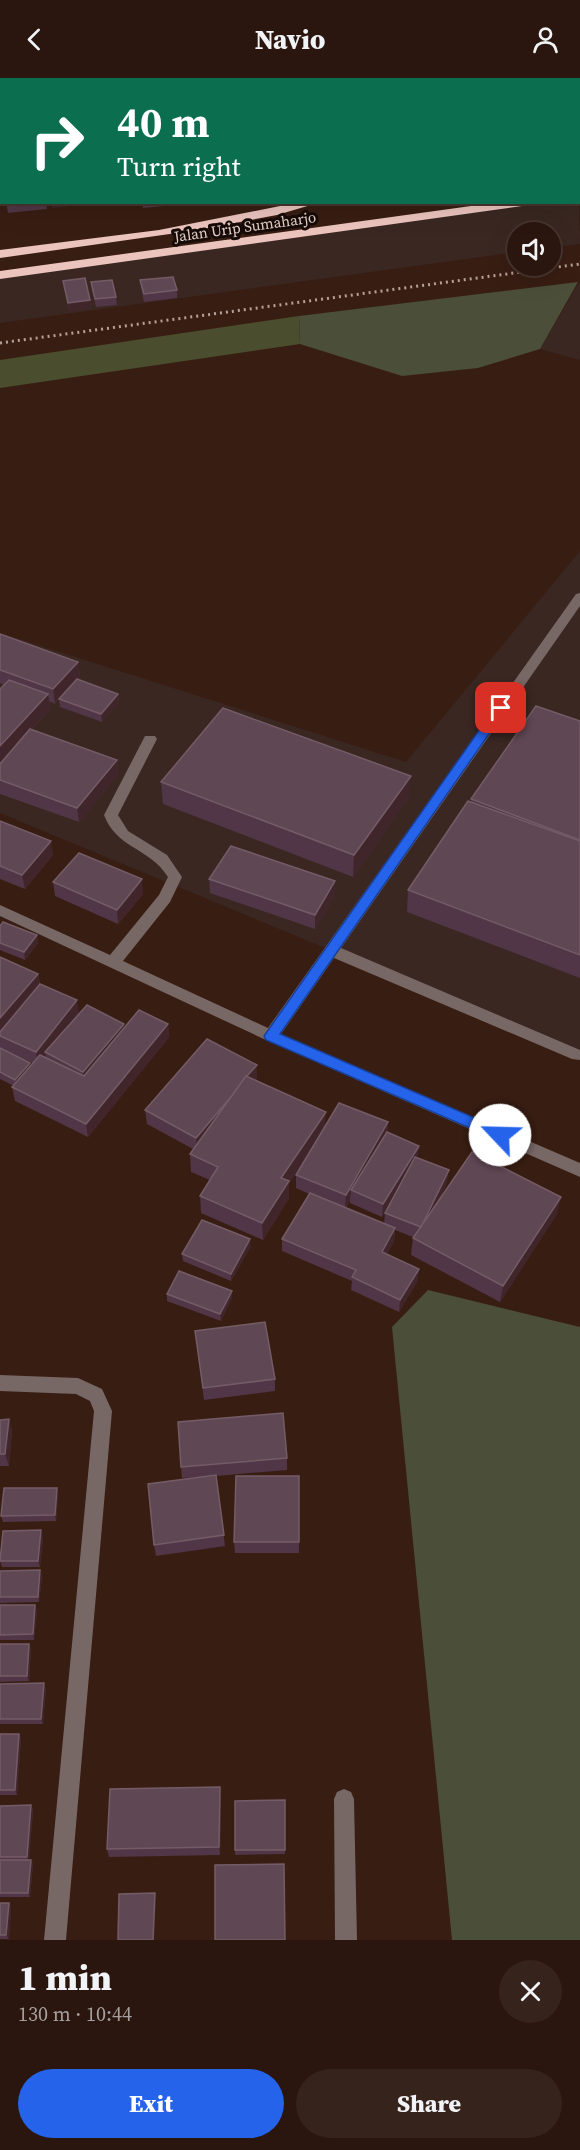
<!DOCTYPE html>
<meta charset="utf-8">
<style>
:root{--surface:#2a160e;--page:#36231c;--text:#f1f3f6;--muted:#a59f9e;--line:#46352e;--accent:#2563eb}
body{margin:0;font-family:"Source Serif 4",serif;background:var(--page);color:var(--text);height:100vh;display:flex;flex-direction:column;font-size:22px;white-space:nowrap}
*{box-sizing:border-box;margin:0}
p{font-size:20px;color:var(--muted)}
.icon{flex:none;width:33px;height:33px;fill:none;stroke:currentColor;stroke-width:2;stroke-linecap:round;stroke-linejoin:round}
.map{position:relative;height:1862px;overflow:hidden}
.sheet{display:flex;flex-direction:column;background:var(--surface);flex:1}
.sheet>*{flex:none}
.guide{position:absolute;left:0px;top:0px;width:580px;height:126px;box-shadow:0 6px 24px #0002,0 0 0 2px var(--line);background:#0b6e4f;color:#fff;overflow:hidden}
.tools{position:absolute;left:507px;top:144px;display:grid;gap:12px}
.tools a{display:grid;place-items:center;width:54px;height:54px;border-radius:50%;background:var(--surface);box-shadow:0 6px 24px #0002,0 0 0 2px var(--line);font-size:30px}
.pin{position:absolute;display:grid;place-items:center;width:51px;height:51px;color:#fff;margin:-26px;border-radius:12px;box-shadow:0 3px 9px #0006}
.me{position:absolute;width:66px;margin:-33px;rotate:294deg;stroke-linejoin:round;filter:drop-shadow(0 0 4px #0008)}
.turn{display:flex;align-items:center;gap:21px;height:126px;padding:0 18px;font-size:27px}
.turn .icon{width:78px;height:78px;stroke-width:2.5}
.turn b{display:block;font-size:42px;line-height:51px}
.round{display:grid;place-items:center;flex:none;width:63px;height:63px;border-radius:32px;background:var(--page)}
.summary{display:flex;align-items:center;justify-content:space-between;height:102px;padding:0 18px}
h1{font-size:36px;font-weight:800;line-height:45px}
.action{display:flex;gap:12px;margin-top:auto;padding:12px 18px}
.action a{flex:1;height:69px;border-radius:36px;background:var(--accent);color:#fff;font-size:24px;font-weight:800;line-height:69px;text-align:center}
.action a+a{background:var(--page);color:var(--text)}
header{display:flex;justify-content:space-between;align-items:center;height:78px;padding:0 18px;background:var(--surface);font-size:27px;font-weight:800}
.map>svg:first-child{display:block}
.commercial{fill:#3a2722}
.industrial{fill:#36291c}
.green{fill:#4b4e39}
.forest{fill:#4a4d2e}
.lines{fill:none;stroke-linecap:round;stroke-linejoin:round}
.minor{fill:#776765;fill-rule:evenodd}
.highway{fill:#ecc4be;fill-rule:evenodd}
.rail{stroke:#b5a098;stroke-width:3;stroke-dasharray:2 4;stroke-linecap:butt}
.wall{fill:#503646;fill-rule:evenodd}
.shaded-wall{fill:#40252b}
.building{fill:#604754;stroke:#745c66;stroke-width:1.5}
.route{fill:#2563eb;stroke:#184099;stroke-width:1.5}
.labels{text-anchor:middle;stroke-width:6;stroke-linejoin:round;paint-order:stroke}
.far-street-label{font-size:15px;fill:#e2cfc8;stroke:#160b06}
</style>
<header><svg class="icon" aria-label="back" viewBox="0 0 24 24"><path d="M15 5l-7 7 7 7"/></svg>Navio<svg class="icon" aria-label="person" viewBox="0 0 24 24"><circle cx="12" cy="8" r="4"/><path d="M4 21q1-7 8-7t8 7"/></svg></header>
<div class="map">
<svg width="580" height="1862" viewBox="0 0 580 1862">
<rect width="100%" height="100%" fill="#381d12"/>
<g class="commercial">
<path d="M579,120L580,166L551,170L550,154H518L517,174L0,245V197L543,125L579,124Z"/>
<path d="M580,203V282L540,271Z"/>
<path d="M580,473V976L0,735V555L406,684Z"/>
</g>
<path class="industrial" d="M0,0H580V21L579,2H2L0,25Z"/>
<g class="green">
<path d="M578,204L540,271L478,290L402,298L300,266L299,238Z"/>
<path d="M428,1212L580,1249V1862H452L392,1249Z"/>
</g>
<path class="forest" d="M299,238L300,266L0,310V282Z"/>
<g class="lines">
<g class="minor">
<path d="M580,515V528L341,870L580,972V982L572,981L334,880L281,956L580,1085V1099L266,962L0,838V827L110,877L159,817L168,799C149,769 117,771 104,737L145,658H155L157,661L118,737L128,753L167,777L182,799L170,824L123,883L268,950L576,516Z"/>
<path d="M0,1297L78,1300L102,1311L112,1333L66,1862H44L94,1333L90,1323L76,1316L0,1313Z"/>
<path d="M344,1711L351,1714L354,1721L357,1862H335L334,1721L337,1714Z"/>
</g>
<g class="highway">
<rect x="579" y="114" width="1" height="6"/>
<path d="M300,124H321L277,137L198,152L0,180V172L159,152Z"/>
<path d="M500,124H534L529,127L0,201V193Z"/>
</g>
<path class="rail" d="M0,265L580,186"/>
</g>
<g class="wall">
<path d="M0,53H2V103L0,96Z"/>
<path d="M6,124H46L47,131L8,135Z"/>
<path d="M142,124H164V128L143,130Z"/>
<path d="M140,202L177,212V220L144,224L141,210Z"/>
<path d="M63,203L90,222L91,230L69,233Z"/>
<path d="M91,204L116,219L117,227L96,229L92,211Z"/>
<path d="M0,556L78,584L80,599L77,602L118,616L119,624L102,644L60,629L59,621L55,626L49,623L50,631L31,652L117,682L118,696L79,744L0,716V686L10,674L0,685V611L4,607L0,605Z"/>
<path d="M580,643V900L407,834L408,812L471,724V721Z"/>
<path d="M161,704L409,719L353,799L163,726Z"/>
<path d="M0,743L53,777L25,811L0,801Z"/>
<path d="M209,801L335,803V817L315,851L210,815Z"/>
<path d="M53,804L143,816L118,846L55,818Z"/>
<path d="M0,848L37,857L38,865L25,882L0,872Z"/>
<path d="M0,879L38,896L40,906L79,936L124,946V950L168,946L169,959L88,1059L15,1023L12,1009L14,1008L0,1001ZM14,977L33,985L30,988V985Z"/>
<path d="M257,1001L256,1002L325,1048L388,1044L387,1054L419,1068L417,1080L447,1105L438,1124L557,1136L500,1224L411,1177L413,1159L395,1152L394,1163L387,1176L419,1191L417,1204L399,1234L351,1212L352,1203L282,1173V1161L309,1116L296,1110V1097L307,1078L289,1106V1120L263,1162L201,1135L200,1118L210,1102L191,1094L190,1076L193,1071L147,1046L145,1032ZM350,1122V1125L382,1139L390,1126L385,1135L384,1146L346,1130Z"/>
<path d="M251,1168L231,1203L183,1183L182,1176Z"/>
<path d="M167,1216L232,1220L221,1243L167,1223Z"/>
<path d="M195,1253L275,1301V1313L204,1322Z"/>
<path d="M9,1341L12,1353L9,1388H0V1342Z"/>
<path d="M287,1380V1392L216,1398L225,1468L156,1478L154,1467L202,1399L182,1400L181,1389Z"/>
<path d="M299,1398V1475H235L234,1464Z"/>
<path d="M58,1416L56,1443L3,1444L1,1438Z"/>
<path d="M43,1458L40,1489H2L0,1483Z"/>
<path d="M0,1493L42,1498L39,1524L0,1525Z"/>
<path d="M0,1527L37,1532L34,1562H0Z"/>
<path d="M0,1566H29L31,1571L29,1603L0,1604Z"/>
<path d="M0,1606L46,1610L43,1646H0Z"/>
<path d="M0,1656H19L21,1661L17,1717H0Z"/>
<path d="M221,1718L220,1777L109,1779L107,1771Z"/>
<path d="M285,1722V1776L235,1777V1772Z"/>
<path d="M31,1727L33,1732L29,1782L33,1786L30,1819H0V1728Z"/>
<path d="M0,1825H9L11,1829L9,1861H0Z"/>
</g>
<g class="shaded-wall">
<path d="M52,124H107L52,130Z"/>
<path d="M90,222L91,230L69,233L68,225Z"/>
<path d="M78,584L80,599L55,626L53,611Z"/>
<path d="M48,616L50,631L0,685V668Z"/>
<path d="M118,616L119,624L102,644L101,636Z"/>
<path d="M117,682L118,696L79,744L77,730Z"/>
<path d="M411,698L409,719L353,799L354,777Z"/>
<path d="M51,763L53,777L25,811L22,797Z"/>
<path d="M142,801L143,816L118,846L117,832Z"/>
<path d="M335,803V817L315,851V837Z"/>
<path d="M37,857L38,865L25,882L24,874Z"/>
<path d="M38,896L41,914L0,958V940Z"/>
<path d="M77,922L79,936L45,974L46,978L38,988L36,974Z"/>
<path d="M124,946L125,960L85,1007L83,994Z"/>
<path d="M168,946L169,959L88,1059L86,1046Z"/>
<path d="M30,985L31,992L17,1009L15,1002Z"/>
<path d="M257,987V1001L197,1073L196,1060Z"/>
<path d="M326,1034L325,1051L289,1106V1120L263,1162L262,1145L281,1100Z"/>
<path d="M388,1044L387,1057L351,1112L350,1122L345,1130L346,1117Z"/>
<path d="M419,1068L417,1081L382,1139L383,1126Z"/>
<path d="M449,1092L447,1105L419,1161L421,1149Z"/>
<path d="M561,1119L557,1136L500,1224L503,1208Z"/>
<path d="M395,1150L394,1163L381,1186L382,1174Z"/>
<path d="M250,1161L251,1168L231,1203V1196Z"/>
<path d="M419,1191L417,1204L399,1234L400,1222Z"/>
<path d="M232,1213V1220L221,1243L220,1236Z"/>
<path d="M9,1341L12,1353L9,1388L5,1376Z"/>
<path d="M57,1410L58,1416L56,1443L55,1437Z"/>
<path d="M41,1452L43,1458L40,1489L38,1483Z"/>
<path d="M40,1492L42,1498L39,1524L38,1519Z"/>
<path d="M35,1527L37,1532L34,1562L33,1556Z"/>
<path d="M29,1566L31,1571L29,1603L27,1598Z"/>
<path d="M44,1605L46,1610L43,1646L41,1641Z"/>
<path d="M19,1656L21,1661L17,1717L15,1712Z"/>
<path d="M220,1709L221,1718L220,1777L219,1769Z"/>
<path d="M31,1727L33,1732L29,1784L27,1779Z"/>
<path d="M31,1782L33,1786L30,1819L28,1815Z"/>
<path d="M155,1815L156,1819L154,1862H153Z"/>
<path d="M9,1825L11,1829L9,1861L6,1857Z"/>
</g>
<g class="building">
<rect x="0" y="53" width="2" height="11"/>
<rect x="0" y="66" width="2" height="17"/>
<path d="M173,199L177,212L144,216L140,202Z"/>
<path d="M85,200L90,222L68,225L63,203Z"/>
<path d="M112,202L116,219L95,221L91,204Z"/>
<path d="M0,556L78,584L53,611L0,592Z"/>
<path d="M77,601L118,616L101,636L59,621Z"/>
<path d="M9,602L48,616L0,668V611Z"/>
<path d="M536,628L580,643V762L471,721Z"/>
<path d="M223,630L411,698L354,777L161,704Z"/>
<path d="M30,651L117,682L77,730L0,702V686Z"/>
<path d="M468,723L580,763V877L408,812Z"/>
<path d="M0,743L51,763L22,797L0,788Z"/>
<path d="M231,768L335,803L315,837L209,801Z"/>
<path d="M79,775L142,801L117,832L53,804Z"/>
<path d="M3,844L37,857L24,874L0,865V848Z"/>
<path d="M0,879L38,896L0,940Z"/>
<path d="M40,906L77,922L36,974L0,958V954Z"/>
<path d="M87,927L124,946L83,994L45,974Z"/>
<path d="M139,932L168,946L86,1046L12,1009L40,977L84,998Z"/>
<path d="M207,961L257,987L247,998H246L236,1013L196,1060L145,1032Z"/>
<path d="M0,970L30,985L15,1002L0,994Z"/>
<path d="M246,998L326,1034L281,1100L289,1103L262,1145L200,1118L218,1089L190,1076Z"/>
<path d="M339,1025L388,1044L346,1117L296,1097Z"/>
<path d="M387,1054L419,1068L383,1126L351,1112Z"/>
<path d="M472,1074L561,1119L503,1208L413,1160Z"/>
<path d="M415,1079L449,1092L421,1149L385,1135Z"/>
<path d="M310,1115L395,1150L382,1174L419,1191L400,1222L352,1199L356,1192L282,1161Z"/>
<path d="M202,1142L250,1161L231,1196L182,1176Z"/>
<path d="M179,1193L232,1213L220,1236L167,1216Z"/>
<path d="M265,1244L275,1301L203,1310L195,1253Z"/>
<path d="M283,1335L287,1380L181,1389L178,1344Z"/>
<path d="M9,1341L5,1376H0V1342Z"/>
<path d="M216,1397L224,1457L154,1467L148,1406Z"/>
<path d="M236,1398H299V1464H234Z"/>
<path d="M4,1410H57L55,1437L1,1438Z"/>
<path d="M41,1452L38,1483H0L3,1453Z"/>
<path d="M40,1492L38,1519H0V1493Z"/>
<path d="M0,1527H35L33,1556L0,1557Z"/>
<path d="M0,1566H29L27,1598H0Z"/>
<path d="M44,1605L41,1641H0V1606Z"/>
<path d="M0,1656H19L15,1712H0Z"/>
<path d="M220,1709L219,1769L107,1771L110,1711Z"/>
<path d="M285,1722V1772H235V1723Z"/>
<path d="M31,1727L27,1779H0V1728Z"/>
<path d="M0,1782H31L28,1815H0Z"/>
<path d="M284,1786L285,1862H215V1787Z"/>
<path d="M155,1815L153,1862H118L119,1816Z"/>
<path d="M0,1825H9L6,1857H0Z"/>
</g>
<path class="route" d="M501,626L505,627V633L280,956L505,1053L507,1057L505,1061L500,1063L266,962L264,958L497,627Z"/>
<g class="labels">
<g class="far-street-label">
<text transform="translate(245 149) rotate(-8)" y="5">Jalan Urip Sumaharjo</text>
</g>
</g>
</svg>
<div class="tools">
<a><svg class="icon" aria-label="sound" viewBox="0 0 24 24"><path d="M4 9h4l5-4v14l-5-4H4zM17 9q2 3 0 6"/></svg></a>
</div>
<div class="pin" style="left:501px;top:630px;background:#d93025"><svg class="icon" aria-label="arrive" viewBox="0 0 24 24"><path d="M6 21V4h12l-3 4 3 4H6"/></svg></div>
<svg class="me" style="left:500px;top:1057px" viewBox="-20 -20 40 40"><circle r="19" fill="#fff"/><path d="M0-13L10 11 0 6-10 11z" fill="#2563eb"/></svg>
<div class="guide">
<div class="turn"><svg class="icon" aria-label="right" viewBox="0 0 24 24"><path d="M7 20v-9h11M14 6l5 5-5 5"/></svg><div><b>40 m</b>Turn right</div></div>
</div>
</div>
<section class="sheet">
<div class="summary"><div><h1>1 min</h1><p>130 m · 10:44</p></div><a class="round"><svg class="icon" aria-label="close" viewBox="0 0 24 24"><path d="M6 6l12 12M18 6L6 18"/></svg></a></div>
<div class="action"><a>Exit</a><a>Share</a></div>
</section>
